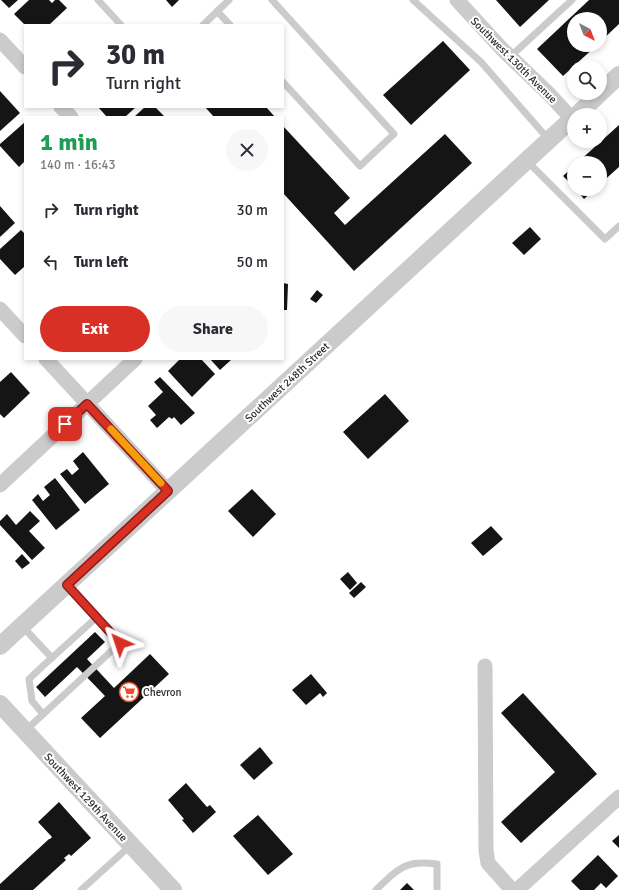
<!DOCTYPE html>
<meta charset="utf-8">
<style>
:root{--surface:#fff;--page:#f7f7f7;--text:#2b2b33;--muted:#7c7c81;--accent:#d93025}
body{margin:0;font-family:Signika,sans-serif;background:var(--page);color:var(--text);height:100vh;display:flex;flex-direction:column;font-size:15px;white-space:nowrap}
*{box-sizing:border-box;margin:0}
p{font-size:13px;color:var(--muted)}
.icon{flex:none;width:22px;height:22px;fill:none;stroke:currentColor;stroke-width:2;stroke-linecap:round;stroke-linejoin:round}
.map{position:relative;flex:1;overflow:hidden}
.side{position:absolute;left:24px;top:116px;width:260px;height:244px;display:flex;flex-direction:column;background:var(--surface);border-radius:0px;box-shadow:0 2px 6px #0003}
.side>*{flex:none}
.top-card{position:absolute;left:24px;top:24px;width:260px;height:84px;border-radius:0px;box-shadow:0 2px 6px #0003;background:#fff;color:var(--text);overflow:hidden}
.needle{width:26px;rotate:138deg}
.buttons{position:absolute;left:567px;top:12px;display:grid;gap:8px}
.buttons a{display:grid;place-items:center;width:40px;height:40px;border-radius:50%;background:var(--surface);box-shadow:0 2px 6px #0003;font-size:20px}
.pin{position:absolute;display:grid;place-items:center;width:34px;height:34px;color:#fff;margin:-17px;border-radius:8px;box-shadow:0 2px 6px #0006}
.me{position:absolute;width:44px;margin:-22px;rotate:318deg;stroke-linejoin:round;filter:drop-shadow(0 0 3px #0008)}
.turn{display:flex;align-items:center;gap:14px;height:84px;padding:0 16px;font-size:18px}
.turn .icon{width:52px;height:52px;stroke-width:2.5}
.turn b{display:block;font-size:28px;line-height:34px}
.round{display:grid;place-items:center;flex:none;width:42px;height:42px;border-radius:21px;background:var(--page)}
.summary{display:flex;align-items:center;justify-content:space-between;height:68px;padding:0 16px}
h1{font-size:24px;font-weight:700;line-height:30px;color:#1e9e55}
.action{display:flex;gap:8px;margin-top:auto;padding:8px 16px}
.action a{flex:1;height:46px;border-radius:24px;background:var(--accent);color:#fff;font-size:16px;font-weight:700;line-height:46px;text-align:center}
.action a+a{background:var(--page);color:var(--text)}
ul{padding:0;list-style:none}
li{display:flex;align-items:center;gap:12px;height:52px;padding:0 16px}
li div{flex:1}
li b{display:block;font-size:15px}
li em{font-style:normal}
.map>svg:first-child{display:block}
.building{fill:#151515}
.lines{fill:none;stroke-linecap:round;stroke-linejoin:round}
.service{stroke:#cbcbcb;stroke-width:7}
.minor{stroke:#cbcbcb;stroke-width:15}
.tertiary{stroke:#cbcbcb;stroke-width:18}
.route-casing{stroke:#8d1f18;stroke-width:10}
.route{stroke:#d93025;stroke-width:7}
.slow{stroke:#f59e0b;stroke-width:7}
.labels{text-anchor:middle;stroke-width:4;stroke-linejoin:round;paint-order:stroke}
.street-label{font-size:11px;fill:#2e2e2e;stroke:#fff}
.poi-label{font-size:11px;fill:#2e2e2e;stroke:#fff;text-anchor:start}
</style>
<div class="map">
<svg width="619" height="890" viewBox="0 0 619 890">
<rect width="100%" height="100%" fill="#fff"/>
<g class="building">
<path d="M1,0H18L9,8Z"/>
<path d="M29,0H49L52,3L55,0H59L67,8L49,25H25L14,14Z"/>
<path d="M166,0H179L172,7Z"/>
<path d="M496,0H549L520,27Z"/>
<path d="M589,0H619V24L600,42V19H574V45H597L563,76L537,49Z"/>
<path d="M443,41L470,70L411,125L383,95Z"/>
<path d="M0,91L20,113L0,131Z"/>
<path d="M98,107H136L125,117H107Z"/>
<path d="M145,107H155L165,117H134Z"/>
<path d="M205,107H266L275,117H214Z"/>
<path d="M25,122V161L19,167L0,146V144Z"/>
<path d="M619,125V167L600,184V163H577Z"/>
<path d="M283,126L350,198L334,213L345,225L445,134L472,163L354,271L283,193Z"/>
<path d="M574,166V187L563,176Z"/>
<path d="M576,189H595L584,199Z"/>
<path d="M0,206L15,223L0,237Z"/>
<path d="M530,227L541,239L524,255L512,243Z"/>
<path d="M21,230L25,234V266L15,275L0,259V249Z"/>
<path d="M283,283L288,284L287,310H283Z"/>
<path d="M317,290L323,295L316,303L310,299Z"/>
<path d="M180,359H201L215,374L192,397L168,371Z"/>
<path d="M210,359H232L220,370Z"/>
<path d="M11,372L30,393L4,418L0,414V382Z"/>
<path d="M160,377L195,413L181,425L174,417L172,419L169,417L157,428L150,420L156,415L148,406L163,392L154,382Z"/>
<path d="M385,394L409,421L368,459L343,432Z"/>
<path d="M83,452L109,484L85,504L60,474L67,469L72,475L79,469L73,461Z"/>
<path d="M55,478L80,510L56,530L32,500L38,494L43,501L50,495L44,487Z"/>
<path d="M252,489L276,514L253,537L228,511Z"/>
<path d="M30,511L40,521L29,531L45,548L32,560L0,525V521L7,514L16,525Z"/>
<path d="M491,526L503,539L483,556L471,543Z"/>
<path d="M22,554L30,563L22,569L15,561Z"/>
<path d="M348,572L357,583L350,590L340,579Z"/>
<path d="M361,582L366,587L354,598L349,593Z"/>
<path d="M95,632L105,642L87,659L114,688L150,654L169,674L100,738L81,718L105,696L77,667L45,697L36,687Z"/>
<path d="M311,674L327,693L323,697L320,693L306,705L292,690Z"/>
<path d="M523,693L597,774L521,843L501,822L555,772L501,713Z"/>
<path d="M260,747L273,763L254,780L240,765Z"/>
<path d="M186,783L207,807L210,805L216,812L193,833L182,820L184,819L168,800Z"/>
<path d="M59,802L91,838L71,856L69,854L64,858L66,860L33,890H0V884L49,839H50L52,837L38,822Z"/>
<path d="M258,815L293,854L268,875L233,836Z"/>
<path d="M619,835V848L612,841Z"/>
<path d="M598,855L618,876L606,888L601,883L594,890H580L571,881Z"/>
<path d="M407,883L414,890H400Z"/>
</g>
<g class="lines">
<g class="service">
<path d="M98,0L121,25"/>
<path d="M272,0L394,134L360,166L283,82"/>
<path d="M413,0L481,62L549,140"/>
<path d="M217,11L230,25"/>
<path d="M203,25L229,0"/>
<path d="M510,57L572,0"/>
<path d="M527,161L605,239L619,226"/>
<path d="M22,626L52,658"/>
<path d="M43,714L32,701L29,679L45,664L97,617"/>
<path d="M26,730L120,643L67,585"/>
<path d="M81,890L131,845"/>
<path d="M376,890C385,881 398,867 412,864C420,862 429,863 437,864V890"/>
</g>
<g class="minor">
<path d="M457,0L502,49L550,95L572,119"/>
<path d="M0,40L25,67"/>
<path d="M61,107L71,117"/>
<path d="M0,309L25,336"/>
<path d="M46,359L168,491"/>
<path d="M0,485L135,359"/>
<path d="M485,666L486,851L488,863L512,890"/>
<path d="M517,890L619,797"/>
</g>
<g class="tertiary">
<path d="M577,115L619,75"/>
<path d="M0,646L574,117"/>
<path d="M0,704L173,890"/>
</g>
</g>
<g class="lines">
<defs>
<path id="route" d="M65,424L87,404L168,491L67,585L120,643"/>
</defs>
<use href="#route" class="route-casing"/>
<use href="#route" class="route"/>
<path class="slow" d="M111,429L161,483"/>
</g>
<defs>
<symbol id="supermarket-ring" viewBox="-11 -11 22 22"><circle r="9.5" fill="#fff" stroke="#ef4e25" stroke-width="1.5"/><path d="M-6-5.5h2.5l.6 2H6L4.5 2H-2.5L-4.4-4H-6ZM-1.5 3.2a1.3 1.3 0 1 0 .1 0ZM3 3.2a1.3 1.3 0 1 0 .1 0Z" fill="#ef4e25"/></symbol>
</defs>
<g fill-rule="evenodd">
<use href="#supermarket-ring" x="118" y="681" width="22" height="22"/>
</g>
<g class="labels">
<g class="street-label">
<text transform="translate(514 60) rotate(45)" y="4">Southwest 130th Avenue</text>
<text transform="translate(287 382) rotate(-43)" y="4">Southwest 248th Street</text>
<text transform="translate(86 797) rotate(47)" y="4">Southwest 129th Avenue</text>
</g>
<g class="poi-label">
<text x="143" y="696">Chevron</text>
</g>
</g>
</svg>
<div class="buttons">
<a><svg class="needle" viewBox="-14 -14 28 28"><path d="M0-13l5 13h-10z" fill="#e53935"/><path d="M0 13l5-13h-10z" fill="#7c7c81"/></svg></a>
<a><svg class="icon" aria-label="search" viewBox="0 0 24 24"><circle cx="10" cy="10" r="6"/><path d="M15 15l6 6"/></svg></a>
<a>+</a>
<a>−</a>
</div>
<div class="pin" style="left:65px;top:424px;background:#d93025"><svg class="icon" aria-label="arrive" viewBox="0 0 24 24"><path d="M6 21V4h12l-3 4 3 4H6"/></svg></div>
<svg class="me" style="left:120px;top:643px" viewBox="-20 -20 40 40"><path d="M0-17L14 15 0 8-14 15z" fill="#d93025" stroke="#fff" stroke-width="4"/></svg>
<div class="top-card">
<div class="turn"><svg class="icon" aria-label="right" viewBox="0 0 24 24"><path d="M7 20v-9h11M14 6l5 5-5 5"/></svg><div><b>30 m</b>Turn right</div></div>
</div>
<section class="side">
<div class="summary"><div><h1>1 min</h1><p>140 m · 16:43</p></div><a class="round"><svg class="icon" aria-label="close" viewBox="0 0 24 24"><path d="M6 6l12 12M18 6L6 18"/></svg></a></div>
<ul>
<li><svg class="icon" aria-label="right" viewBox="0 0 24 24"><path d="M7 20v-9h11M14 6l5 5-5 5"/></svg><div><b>Turn right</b></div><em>30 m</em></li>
<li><svg class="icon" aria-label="left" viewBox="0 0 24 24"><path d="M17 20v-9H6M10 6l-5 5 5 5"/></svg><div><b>Turn left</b></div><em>50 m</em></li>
</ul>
<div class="action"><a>Exit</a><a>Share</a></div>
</section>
</div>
